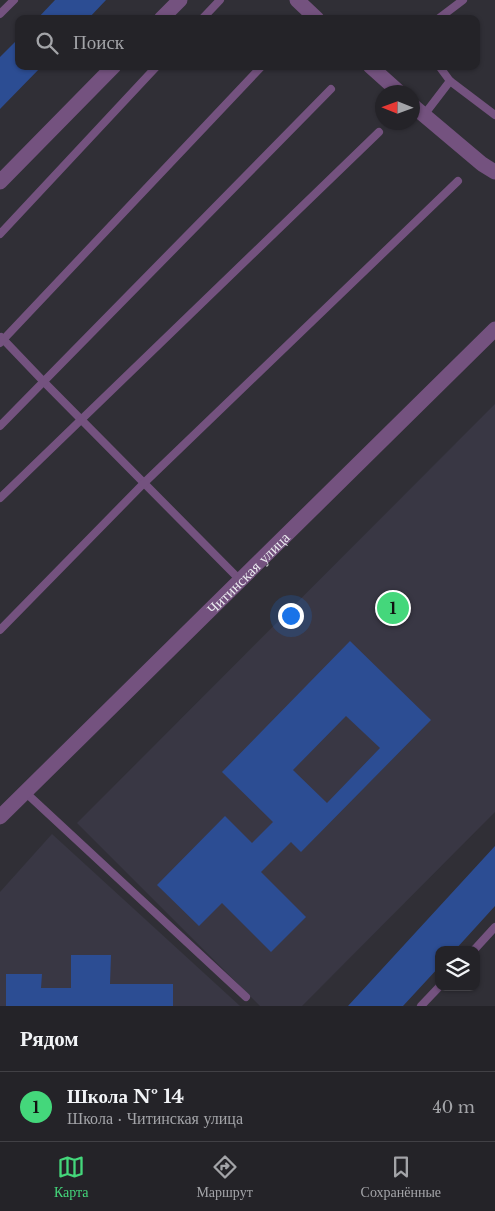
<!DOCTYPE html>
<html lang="ru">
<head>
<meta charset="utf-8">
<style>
  :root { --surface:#242328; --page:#2c2b30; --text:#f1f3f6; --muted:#a3a4a8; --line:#414045; --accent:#44d77b }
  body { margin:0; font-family:"Libre Baskerville",serif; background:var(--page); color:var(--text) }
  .controls { position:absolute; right:15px; bottom:15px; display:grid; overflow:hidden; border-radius:10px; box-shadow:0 1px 4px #0004 }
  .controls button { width:45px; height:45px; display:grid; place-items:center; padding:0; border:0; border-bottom:1px solid var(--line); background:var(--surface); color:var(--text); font:25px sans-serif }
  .compass { position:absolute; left:375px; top:85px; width:45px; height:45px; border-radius:50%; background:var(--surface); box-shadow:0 1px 4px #0004; rotate:271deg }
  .you { position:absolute; left:290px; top:615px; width:18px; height:18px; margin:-12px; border:4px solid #fff; border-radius:50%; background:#1a73e8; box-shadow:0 0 0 8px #1a73e833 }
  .badge { display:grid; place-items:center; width:32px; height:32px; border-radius:50%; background:var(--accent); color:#111; font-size:16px; font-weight:700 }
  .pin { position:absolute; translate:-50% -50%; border:2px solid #fff; box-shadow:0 1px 5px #0006 }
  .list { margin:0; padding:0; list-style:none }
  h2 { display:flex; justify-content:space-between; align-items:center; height:65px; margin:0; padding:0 20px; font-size:21px }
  h2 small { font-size:16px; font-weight:400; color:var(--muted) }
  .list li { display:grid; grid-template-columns:32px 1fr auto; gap:15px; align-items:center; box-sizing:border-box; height:70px; padding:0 20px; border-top:1px solid var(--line) }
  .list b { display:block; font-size:19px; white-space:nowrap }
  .list p { margin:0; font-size:16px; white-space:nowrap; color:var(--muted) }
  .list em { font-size:16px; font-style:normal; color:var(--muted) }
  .icon { flex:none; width:28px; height:28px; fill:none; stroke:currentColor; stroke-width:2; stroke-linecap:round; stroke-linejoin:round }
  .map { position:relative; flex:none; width:495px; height:1006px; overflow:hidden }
  .search { position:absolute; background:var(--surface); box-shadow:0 1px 4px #0004; left:15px; right:15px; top:15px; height:55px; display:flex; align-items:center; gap:12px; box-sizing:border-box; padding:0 18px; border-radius:10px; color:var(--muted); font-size:19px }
  .sheet { height:135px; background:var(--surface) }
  nav { display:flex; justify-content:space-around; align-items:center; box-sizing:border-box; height:70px; border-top:1px solid var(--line); background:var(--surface); font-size:14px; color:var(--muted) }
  nav a { display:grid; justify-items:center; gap:2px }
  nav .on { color:var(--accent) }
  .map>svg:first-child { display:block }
</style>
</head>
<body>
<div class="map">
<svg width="495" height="1006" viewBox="0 0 495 1006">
  <rect width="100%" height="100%" fill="#302f36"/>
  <g fill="#393744">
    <path d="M495,404V812L302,1006H260L77,823Z"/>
    <path d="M52,834L240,1006H0V892Z"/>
  </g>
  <g fill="#2c4d93" fill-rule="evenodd">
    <path d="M55,0H106L88,19H37Z"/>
    <path d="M19,38V66H42L0,109V57Z"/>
    <path d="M350,641L431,720L301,852L291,842L261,872L306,917L271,952L222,903L199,926L157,885L225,816L252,843L273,822L222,772ZM346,716L380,748L327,803L293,770Z"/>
    <path d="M495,846V906L455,950H439V967L403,1006H348Z"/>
    <path d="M71,955H111L110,984H173V1006H6V974H42L41,988H71Z"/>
  </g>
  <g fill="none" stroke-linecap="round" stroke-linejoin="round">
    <g stroke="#74527f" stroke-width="8">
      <path d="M0,14L14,0"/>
      <path d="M202,19L220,0"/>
      <path d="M438,19L463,0"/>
      <path d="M439,66L450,81L495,115"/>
      <path d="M424,115L450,81"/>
      <path d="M0,234L157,66"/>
      <path d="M1,337L44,382L240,580"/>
      <path d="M0,343L262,66"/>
      <path d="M0,426L331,89"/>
      <path d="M0,498L379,132"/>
      <path d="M0,630L144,483L458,181"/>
      <path d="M25,792L246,997"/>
      <path d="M474,950L495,927"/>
      <path d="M421,1006L439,987"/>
    </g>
    <g stroke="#74527f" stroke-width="15">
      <path d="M297,0L317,19"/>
      <path d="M161,19L180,0"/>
      <path d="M370,66L399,92"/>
      <path d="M412,105L482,164L495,172"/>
      <path d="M0,182L114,66"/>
      <path id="s1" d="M0,817L495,329"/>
    </g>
  </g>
  <g text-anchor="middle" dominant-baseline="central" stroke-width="4" stroke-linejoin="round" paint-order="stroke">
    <g font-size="15" fill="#eaeaef" stroke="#26252c">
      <text stroke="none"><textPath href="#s1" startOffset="348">Читинская улица</textPath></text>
    </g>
  </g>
</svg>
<div class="controls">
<button><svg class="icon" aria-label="layers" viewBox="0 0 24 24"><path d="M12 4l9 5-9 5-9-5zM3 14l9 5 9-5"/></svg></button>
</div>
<svg class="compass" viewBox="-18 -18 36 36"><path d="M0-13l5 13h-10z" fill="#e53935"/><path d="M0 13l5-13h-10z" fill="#a3a4a8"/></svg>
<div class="you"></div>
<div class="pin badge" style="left:393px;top:608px">1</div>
<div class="search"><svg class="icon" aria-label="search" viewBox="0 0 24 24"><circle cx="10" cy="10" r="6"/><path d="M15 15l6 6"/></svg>Поиск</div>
</div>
<section class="sheet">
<h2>Рядом<small></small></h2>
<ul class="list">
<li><span class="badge">1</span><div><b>Школа № 14</b><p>Школа · Читинская улица</p></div><em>40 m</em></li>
</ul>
</section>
<nav>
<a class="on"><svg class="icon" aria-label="map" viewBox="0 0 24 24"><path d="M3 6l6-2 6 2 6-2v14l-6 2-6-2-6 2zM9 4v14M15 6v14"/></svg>Карта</a>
<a><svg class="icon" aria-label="directions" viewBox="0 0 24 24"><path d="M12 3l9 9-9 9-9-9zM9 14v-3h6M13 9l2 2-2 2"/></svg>Маршрут</a>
<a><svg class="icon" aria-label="saved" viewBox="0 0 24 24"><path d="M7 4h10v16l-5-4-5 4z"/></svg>Сохранённые</a>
</nav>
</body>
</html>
